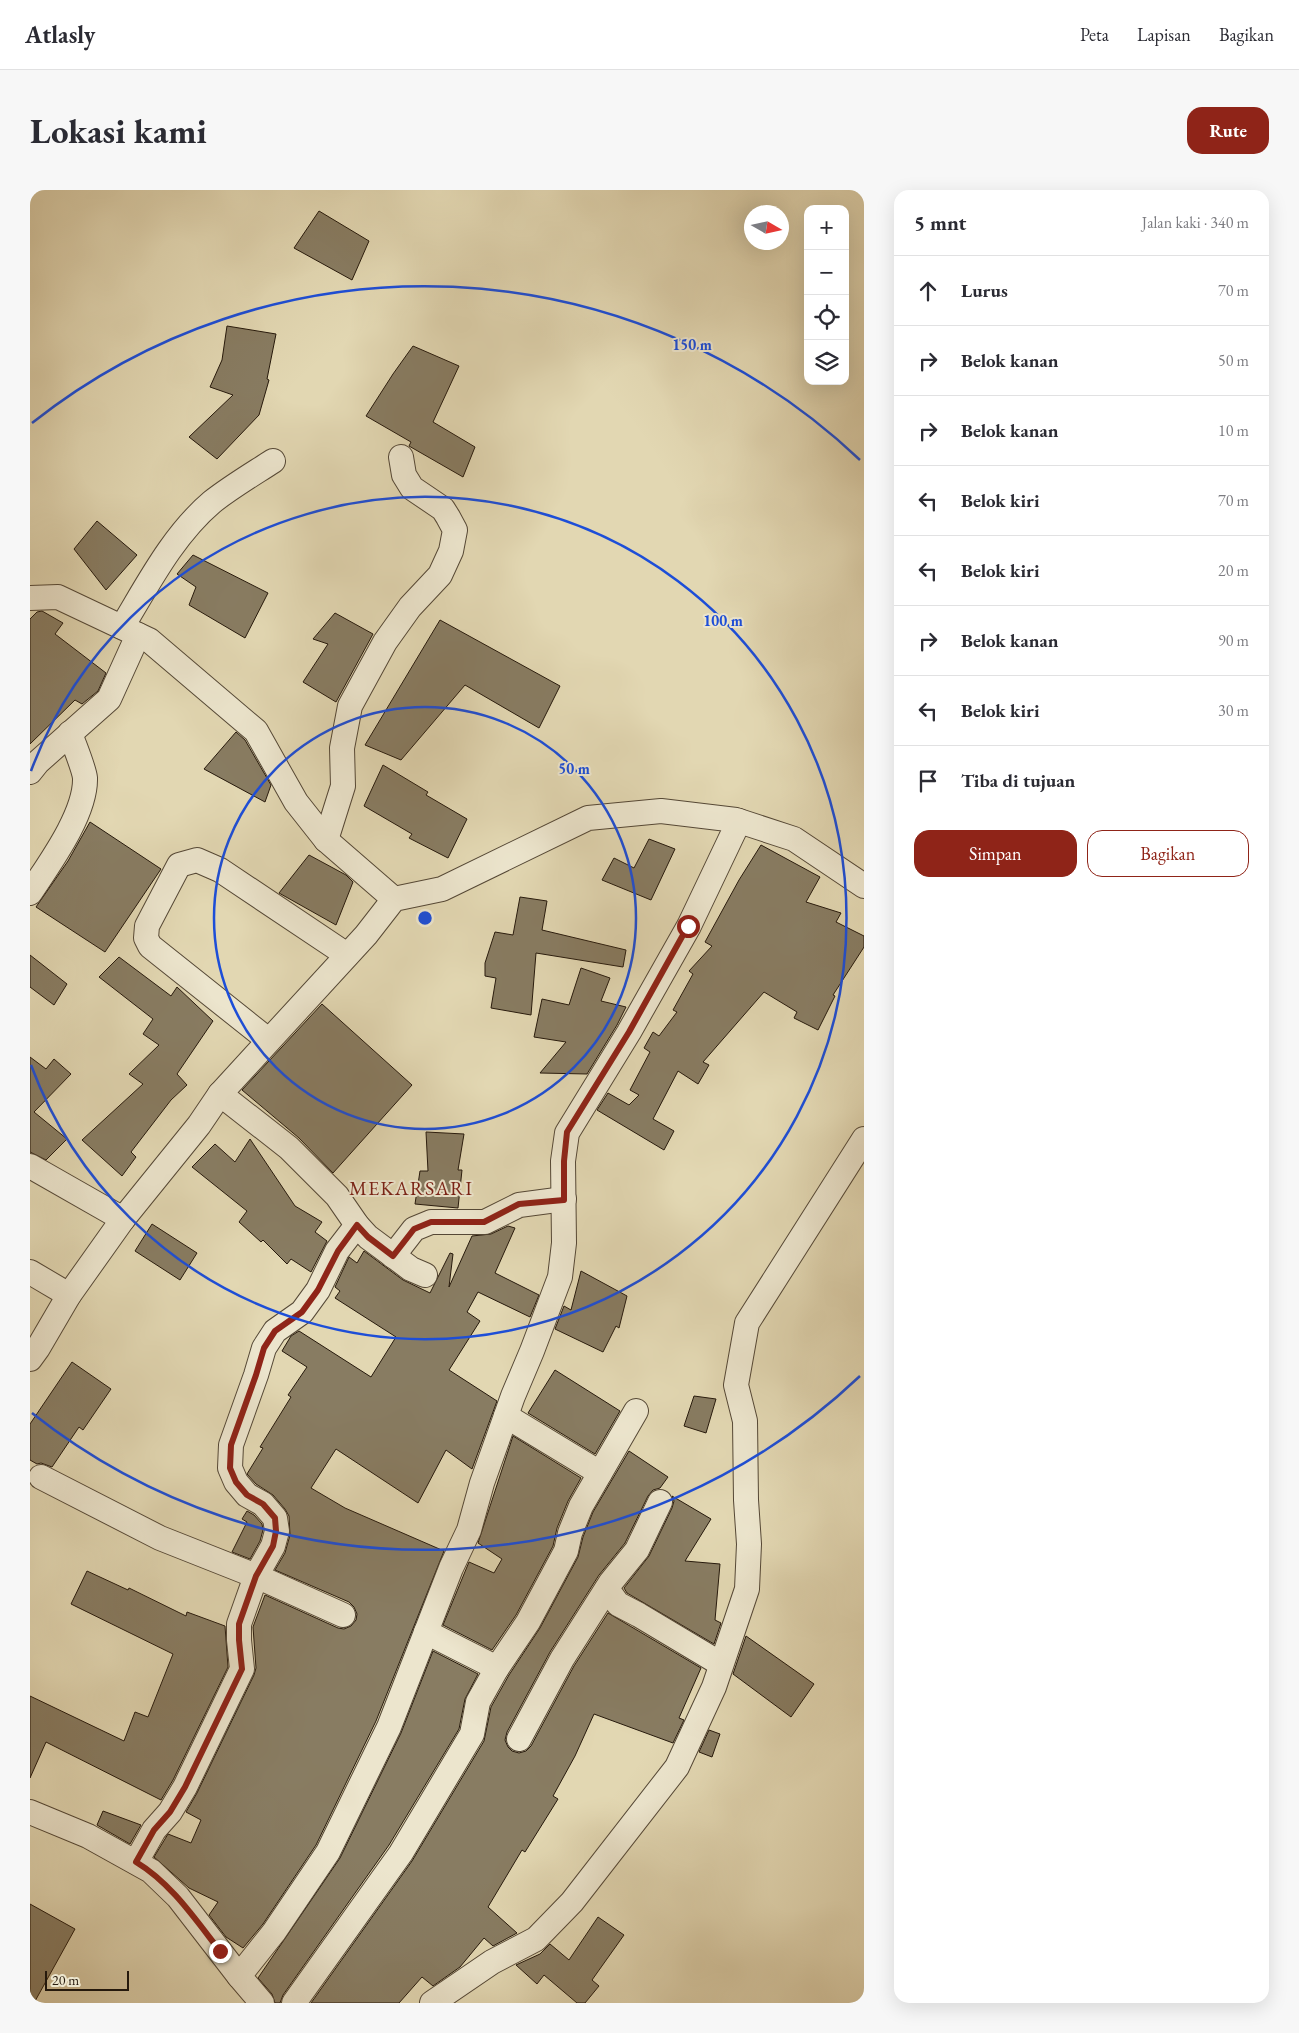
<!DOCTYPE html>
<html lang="id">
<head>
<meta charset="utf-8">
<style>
  :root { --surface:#fff; --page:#f7f7f7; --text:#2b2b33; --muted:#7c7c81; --line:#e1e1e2; --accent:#8f2418 }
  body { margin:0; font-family:"EB Garamond",serif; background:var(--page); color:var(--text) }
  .controls { position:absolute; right:15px; top:15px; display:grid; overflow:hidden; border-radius:10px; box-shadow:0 5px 20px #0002 }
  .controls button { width:45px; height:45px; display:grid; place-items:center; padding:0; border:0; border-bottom:1px solid var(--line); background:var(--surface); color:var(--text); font:25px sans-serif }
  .compass { position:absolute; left:714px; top:15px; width:45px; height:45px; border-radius:50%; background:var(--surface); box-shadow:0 5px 20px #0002; rotate:99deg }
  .scale { position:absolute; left:15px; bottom:12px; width:84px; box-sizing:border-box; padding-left:5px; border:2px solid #26190c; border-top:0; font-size:14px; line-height:18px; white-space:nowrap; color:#26190c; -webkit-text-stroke:4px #ece5cd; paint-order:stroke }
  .stop { position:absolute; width:15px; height:15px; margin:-11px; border:4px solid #8f2418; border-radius:50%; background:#fff }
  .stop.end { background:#8f2418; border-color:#fff; box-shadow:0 1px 5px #0008 }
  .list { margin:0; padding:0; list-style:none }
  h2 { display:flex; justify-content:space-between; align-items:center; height:65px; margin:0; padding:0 20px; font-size:21px }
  h2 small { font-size:16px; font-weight:400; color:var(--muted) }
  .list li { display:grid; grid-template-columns:32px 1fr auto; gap:15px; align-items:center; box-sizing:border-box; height:70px; padding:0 20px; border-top:1px solid var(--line) }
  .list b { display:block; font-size:19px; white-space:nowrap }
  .list em { font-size:16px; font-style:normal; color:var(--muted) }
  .actions { display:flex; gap:10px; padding:15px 20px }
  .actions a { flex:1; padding:11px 0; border:1px solid var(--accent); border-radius:15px; text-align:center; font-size:18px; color:var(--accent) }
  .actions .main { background:var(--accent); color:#fff }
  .icon { flex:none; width:28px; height:28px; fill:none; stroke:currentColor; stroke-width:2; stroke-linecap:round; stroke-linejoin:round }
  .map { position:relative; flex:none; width:834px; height:1813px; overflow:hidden; border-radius:15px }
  header { display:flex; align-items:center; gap:30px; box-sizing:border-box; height:70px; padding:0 25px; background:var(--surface); border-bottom:1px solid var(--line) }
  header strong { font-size:24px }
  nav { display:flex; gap:28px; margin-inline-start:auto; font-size:18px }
  .intro { display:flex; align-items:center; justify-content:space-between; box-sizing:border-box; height:120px; padding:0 30px }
  h1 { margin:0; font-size:35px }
  .button { padding:12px 22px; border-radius:15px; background:var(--accent); color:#fff; font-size:18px; font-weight:700 }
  main { display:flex; gap:30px; padding:0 30px }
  aside { flex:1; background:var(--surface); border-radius:15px; box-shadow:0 5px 20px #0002 }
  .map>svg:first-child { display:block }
</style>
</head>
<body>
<header>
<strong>Atlasly</strong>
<nav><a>Peta</a><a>Lapisan</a><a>Bagikan</a></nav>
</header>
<div class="intro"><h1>Lokasi kami</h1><a class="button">Rute</a></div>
<main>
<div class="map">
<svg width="834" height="1813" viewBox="0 0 834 1813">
  <rect width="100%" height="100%" fill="#e2d7b2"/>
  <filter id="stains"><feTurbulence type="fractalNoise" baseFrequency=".004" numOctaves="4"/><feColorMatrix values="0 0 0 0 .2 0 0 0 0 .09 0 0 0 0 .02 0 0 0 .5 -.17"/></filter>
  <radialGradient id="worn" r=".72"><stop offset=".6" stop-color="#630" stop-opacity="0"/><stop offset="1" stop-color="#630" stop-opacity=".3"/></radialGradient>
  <g fill="#887c62" stroke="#26190c">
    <path d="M289,21L339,51L322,90L264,58Z"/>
    <path d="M197,136L246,144L237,189L239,190L229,225L187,269L159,247L203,205L180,197L192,170Z"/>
    <path d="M383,156L429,176L403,232L445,257L433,287L379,256L381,252L336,226L363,184Z"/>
    <path d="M67,331L107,365L76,400L44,359Z"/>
    <path d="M163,365L238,403L215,448L159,415L166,397L147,384Z"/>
    <path d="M12,421L33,433L25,444L76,483L68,501L52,514L45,510L0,554V429L7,422Z"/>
    <path d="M305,423L343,444L306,512L273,492L298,454L283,449Z"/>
    <path d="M410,430L530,496L509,538L435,495L371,570L335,555Z"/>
    <path d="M206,542L215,550L241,595L235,612L174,579Z"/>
    <path d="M353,575L398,602L396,605L437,629L418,668L379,648L382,644L334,616Z"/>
    <path d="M60,632L131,679L75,762L6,717L38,671Z"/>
    <path d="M619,649L645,659L621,710L572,690L584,668L604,678Z"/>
    <path d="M731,655L790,687L776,712L811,723L806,732L834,746V757L803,805L805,806L788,840L764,828L767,822L734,802L673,872L679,875L668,894L648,881L623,929L644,941L634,960L567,920L578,903L599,915L609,905L600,900L620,862L614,858L623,842L629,846L647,822L643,820L663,784L659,781L682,756L675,752L709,690Z"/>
    <path d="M279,665L316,685L323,692L306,735L249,703Z"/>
    <path d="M490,707L517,711L512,740L596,760L593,777L506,763L501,825L461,818L466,788L455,786V773L465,742L483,745Z"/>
    <path d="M0,765L37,794L24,815L0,797Z"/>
    <path d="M89,767L141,806L147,797L183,831L147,884L157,895L141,910L101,962L106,967L92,986L52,950L113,894L99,884L129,855L113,844L123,829L69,787Z"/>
    <path d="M551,778L580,788L571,811L596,817L587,835L557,884L510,883L536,852L504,847L512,809L539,815Z"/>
    <path d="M292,814L382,895L303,983L269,948L212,900Z"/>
    <path d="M0,867L16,879L24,869L41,884L4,922L37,949L16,970L0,962Z"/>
    <path d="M396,942L434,944L428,980H432L428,1018L385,1014L390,981H398Z"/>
    <path d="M220,949L265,1016L292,1032L285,1042L297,1051L281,1082L261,1069L257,1074L233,1050L231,1052L209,1032L217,1021L162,977L185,954L205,972Z"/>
    <path d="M122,1034L167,1063L150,1090L105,1061Z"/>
    <path d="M478,1036L485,1038L465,1083L509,1105L500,1127L448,1102L437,1122L450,1131L419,1180L467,1211L442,1279L416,1260L388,1313L306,1259L281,1298L315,1318L414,1361L346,1531L286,1655L233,1734L213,1758L196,1747L179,1725L188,1712L159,1698L124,1667L138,1644L161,1653L171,1630L156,1622L167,1603L224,1485L226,1478L223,1437L235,1405L308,1438L314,1439L321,1436L326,1430L327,1424L324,1417L319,1412L245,1380L255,1363L260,1345L259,1326L255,1319L243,1305L226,1294L217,1284L233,1258L230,1257L261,1207L258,1205L277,1177L252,1161L261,1146L269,1141L341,1187L366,1147L305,1108L310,1101L305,1097L319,1067L327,1073L334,1061L373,1090L400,1103L420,1063L423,1064L419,1097L442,1046L461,1044Z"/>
    <path d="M551,1081L597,1106L589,1138L586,1136L573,1162L525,1139L534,1116L541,1120Z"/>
    <path d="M42,1172L81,1199L53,1240L49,1237L22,1277L11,1273L7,1274L0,1270V1234Z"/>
    <path d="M525,1180L590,1221L565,1264L498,1223Z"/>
    <path d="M664,1206L686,1209L676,1243L654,1236Z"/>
    <path d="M483,1246L551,1288L538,1311L527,1338L523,1356L486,1425L462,1460L413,1435L439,1372L464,1383L472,1369L448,1353Z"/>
    <path d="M599,1261L638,1287L630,1298L623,1300L618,1306L595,1353L569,1385L520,1462L477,1542L475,1550L478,1557L482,1561L489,1563L496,1561L501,1556L544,1476L578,1423L671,1478L649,1528L654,1530L643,1553L564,1524L545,1566L523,1606L528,1609L495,1662L492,1660L458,1717L487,1743L463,1756L454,1748L430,1777L403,1796L392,1787L369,1813H281L382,1671L454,1551L461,1517L479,1485L510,1438L548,1367L553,1347L563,1322Z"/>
    <path d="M642,1306L681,1329L655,1371L690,1374L685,1430L691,1433L684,1454L597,1403L594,1398L619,1366L642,1318L644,1311Z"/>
    <path d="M217,1321L224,1325L232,1334L233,1340L230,1351L220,1369L202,1362L217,1332L212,1329Z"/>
    <path d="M57,1381L98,1400L99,1398L156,1426L157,1422L195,1436L198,1477L143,1590L131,1610L16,1552L0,1588V1506L94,1551L105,1522L118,1527L143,1464L41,1414Z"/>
    <path d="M716,1446L784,1494L761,1527L703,1484Z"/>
    <path d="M403,1461L448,1484L435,1509L429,1539L359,1655L253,1805L250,1813H245L242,1804L228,1788L310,1668L371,1543Z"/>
    <path d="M679,1540L690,1544L682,1567L669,1562Z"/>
    <path d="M73,1621L111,1635L100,1654L67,1635Z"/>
    <path d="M0,1714L45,1739L4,1813H0Z"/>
    <path d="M568,1727L594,1745L562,1790L569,1796L555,1813H547L514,1785L507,1794L486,1775L510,1764L520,1754L539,1770Z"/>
  </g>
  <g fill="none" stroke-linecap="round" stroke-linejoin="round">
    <g stroke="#554836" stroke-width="26">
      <g id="minor">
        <path d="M0,408L28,407L119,450L226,541L266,612L296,650L364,709"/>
        <path d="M92,437C118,394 143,345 182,312C201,297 223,284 243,271"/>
        <path d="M0,582L8,572L79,509L108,445"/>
        <path d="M296,650L313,596L312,558L320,516L355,452L380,417L410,385L421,361L425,340L418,327L413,319L382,298L374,285L371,267"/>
        <path d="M0,703C19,674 56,624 55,588C54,578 44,555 40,543"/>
        <path d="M238,850L120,756L116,748L117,736L149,675L167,670L190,680L317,765"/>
        <path d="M190,904L259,958L307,1006L327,1035L338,1047L381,1079L395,1085"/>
        <path d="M0,976L93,1029"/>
        <path d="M363,1066L384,1039L401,1032H455L489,1015L534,1009"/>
        <path d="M0,1082L39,1105"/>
        <path d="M0,1169L8,1158L39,1105L93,1029L169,935L190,904L336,745L364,709L412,699L558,628L631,621L706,630L764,649L834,696"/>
        <path d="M476,1226L570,1283"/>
        <path d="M11,1287L130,1348L226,1386L313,1425"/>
        <path d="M577,1399L588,1414L609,1425L691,1474"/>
        <path d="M396,1442L467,1478"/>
        <path d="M489,1549L532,1469L581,1392L607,1360L630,1312"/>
        <path d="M0,1622L58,1646L121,1681L148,1707L209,1786L232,1813"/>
        <path d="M106,1672L124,1640L140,1622L155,1597L212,1479L209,1450V1434L226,1386L243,1356L247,1341L245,1328L233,1314L217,1305L206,1292L200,1278L201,1255L226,1185L234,1158L245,1141L272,1122L288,1100L307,1061L327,1035"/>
        <path d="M209,1786L244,1742L298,1662L359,1537L421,1378L439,1340L452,1293L483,1206L502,1161L530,1087L534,1053L533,971L537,943L599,842L659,736L709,631"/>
        <path d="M264,1813L371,1663L442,1544L448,1512L467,1478L498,1432L536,1361L540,1343L551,1316L606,1221"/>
        <path d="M402,1813L462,1772L506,1749L542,1712L647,1577L684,1497L717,1399L719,1354L716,1310L715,1231L706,1195L717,1133L834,949"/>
      </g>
    </g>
    <use href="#minor" stroke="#ece5cd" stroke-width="24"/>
  </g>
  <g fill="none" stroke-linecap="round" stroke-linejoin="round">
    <path stroke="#8f2418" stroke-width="6" d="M190,1761C165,1729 141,1693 106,1672L124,1640L140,1622L155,1597L212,1479L209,1450V1434L226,1386L243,1356L246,1341L245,1328L233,1314L217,1305L206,1292L200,1278L201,1255L226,1185L234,1158L245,1141L272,1122L288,1100L308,1061L327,1035L338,1047L363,1066L384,1039L401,1032H454L489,1014L534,1010V971L537,942L599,842L658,736"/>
  </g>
  <g fill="none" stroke="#1d4ed8" stroke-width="2.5">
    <circle cx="395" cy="728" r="211"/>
    <path d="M1 581A421 421 0 1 1 1 875"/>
    <path d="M830 1186A632 632 0 0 1 2 1223M2 233A632 632 0 0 1 830 270"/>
  </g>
  <g text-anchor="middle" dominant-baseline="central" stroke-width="4" stroke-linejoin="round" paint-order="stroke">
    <g font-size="20" letter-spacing="1" fill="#7a1f14" stroke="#ece5cd">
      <text x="381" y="998">MEKARSARI</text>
    </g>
  </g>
  <circle cx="395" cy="728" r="8" fill="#1d4ed8" stroke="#ece5cd" stroke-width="2.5"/>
  <g font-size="15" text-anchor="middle" font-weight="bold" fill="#1d4ed8" stroke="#ece5cd" stroke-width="4" stroke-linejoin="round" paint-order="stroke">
    <text x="662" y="160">150 m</text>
    <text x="693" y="436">100 m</text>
    <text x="544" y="584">50 m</text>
  </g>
  <rect width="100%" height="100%" filter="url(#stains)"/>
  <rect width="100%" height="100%" fill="url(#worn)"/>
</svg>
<div class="controls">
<button>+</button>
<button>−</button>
<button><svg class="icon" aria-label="locate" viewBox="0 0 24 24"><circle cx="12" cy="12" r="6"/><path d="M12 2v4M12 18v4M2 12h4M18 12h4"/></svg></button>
<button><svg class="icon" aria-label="layers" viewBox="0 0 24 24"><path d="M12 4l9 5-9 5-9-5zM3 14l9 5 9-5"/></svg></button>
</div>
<svg class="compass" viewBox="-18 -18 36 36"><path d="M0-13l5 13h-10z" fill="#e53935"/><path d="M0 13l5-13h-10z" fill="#7c7c81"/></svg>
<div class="scale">20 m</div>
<div class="stop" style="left:658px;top:736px"></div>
<div class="stop end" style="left:190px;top:1761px"></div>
</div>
<aside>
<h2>5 mnt<small>Jalan kaki · 340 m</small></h2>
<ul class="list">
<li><svg class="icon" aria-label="ahead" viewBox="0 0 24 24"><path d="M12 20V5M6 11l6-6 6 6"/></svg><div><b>Lurus</b></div><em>70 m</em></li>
<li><svg class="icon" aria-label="right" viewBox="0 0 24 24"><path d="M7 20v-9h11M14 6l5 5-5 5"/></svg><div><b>Belok kanan</b></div><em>50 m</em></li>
<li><svg class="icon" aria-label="right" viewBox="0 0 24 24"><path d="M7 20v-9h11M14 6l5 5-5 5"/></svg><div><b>Belok kanan</b></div><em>10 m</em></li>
<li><svg class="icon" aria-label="left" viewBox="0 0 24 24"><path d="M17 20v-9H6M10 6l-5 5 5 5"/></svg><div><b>Belok kiri</b></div><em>70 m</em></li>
<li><svg class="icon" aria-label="left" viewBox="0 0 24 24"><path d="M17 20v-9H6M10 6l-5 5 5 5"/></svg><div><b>Belok kiri</b></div><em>20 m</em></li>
<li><svg class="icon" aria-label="right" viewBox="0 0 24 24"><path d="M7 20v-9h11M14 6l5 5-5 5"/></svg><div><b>Belok kanan</b></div><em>90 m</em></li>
<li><svg class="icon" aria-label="left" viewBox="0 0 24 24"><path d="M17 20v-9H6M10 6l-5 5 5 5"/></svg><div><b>Belok kiri</b></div><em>30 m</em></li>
<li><svg class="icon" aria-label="arrive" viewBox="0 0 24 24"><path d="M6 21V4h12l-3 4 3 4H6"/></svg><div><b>Tiba di tujuan</b></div></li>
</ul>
<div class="actions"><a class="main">Simpan</a><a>Bagikan</a></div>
</aside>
</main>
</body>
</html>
